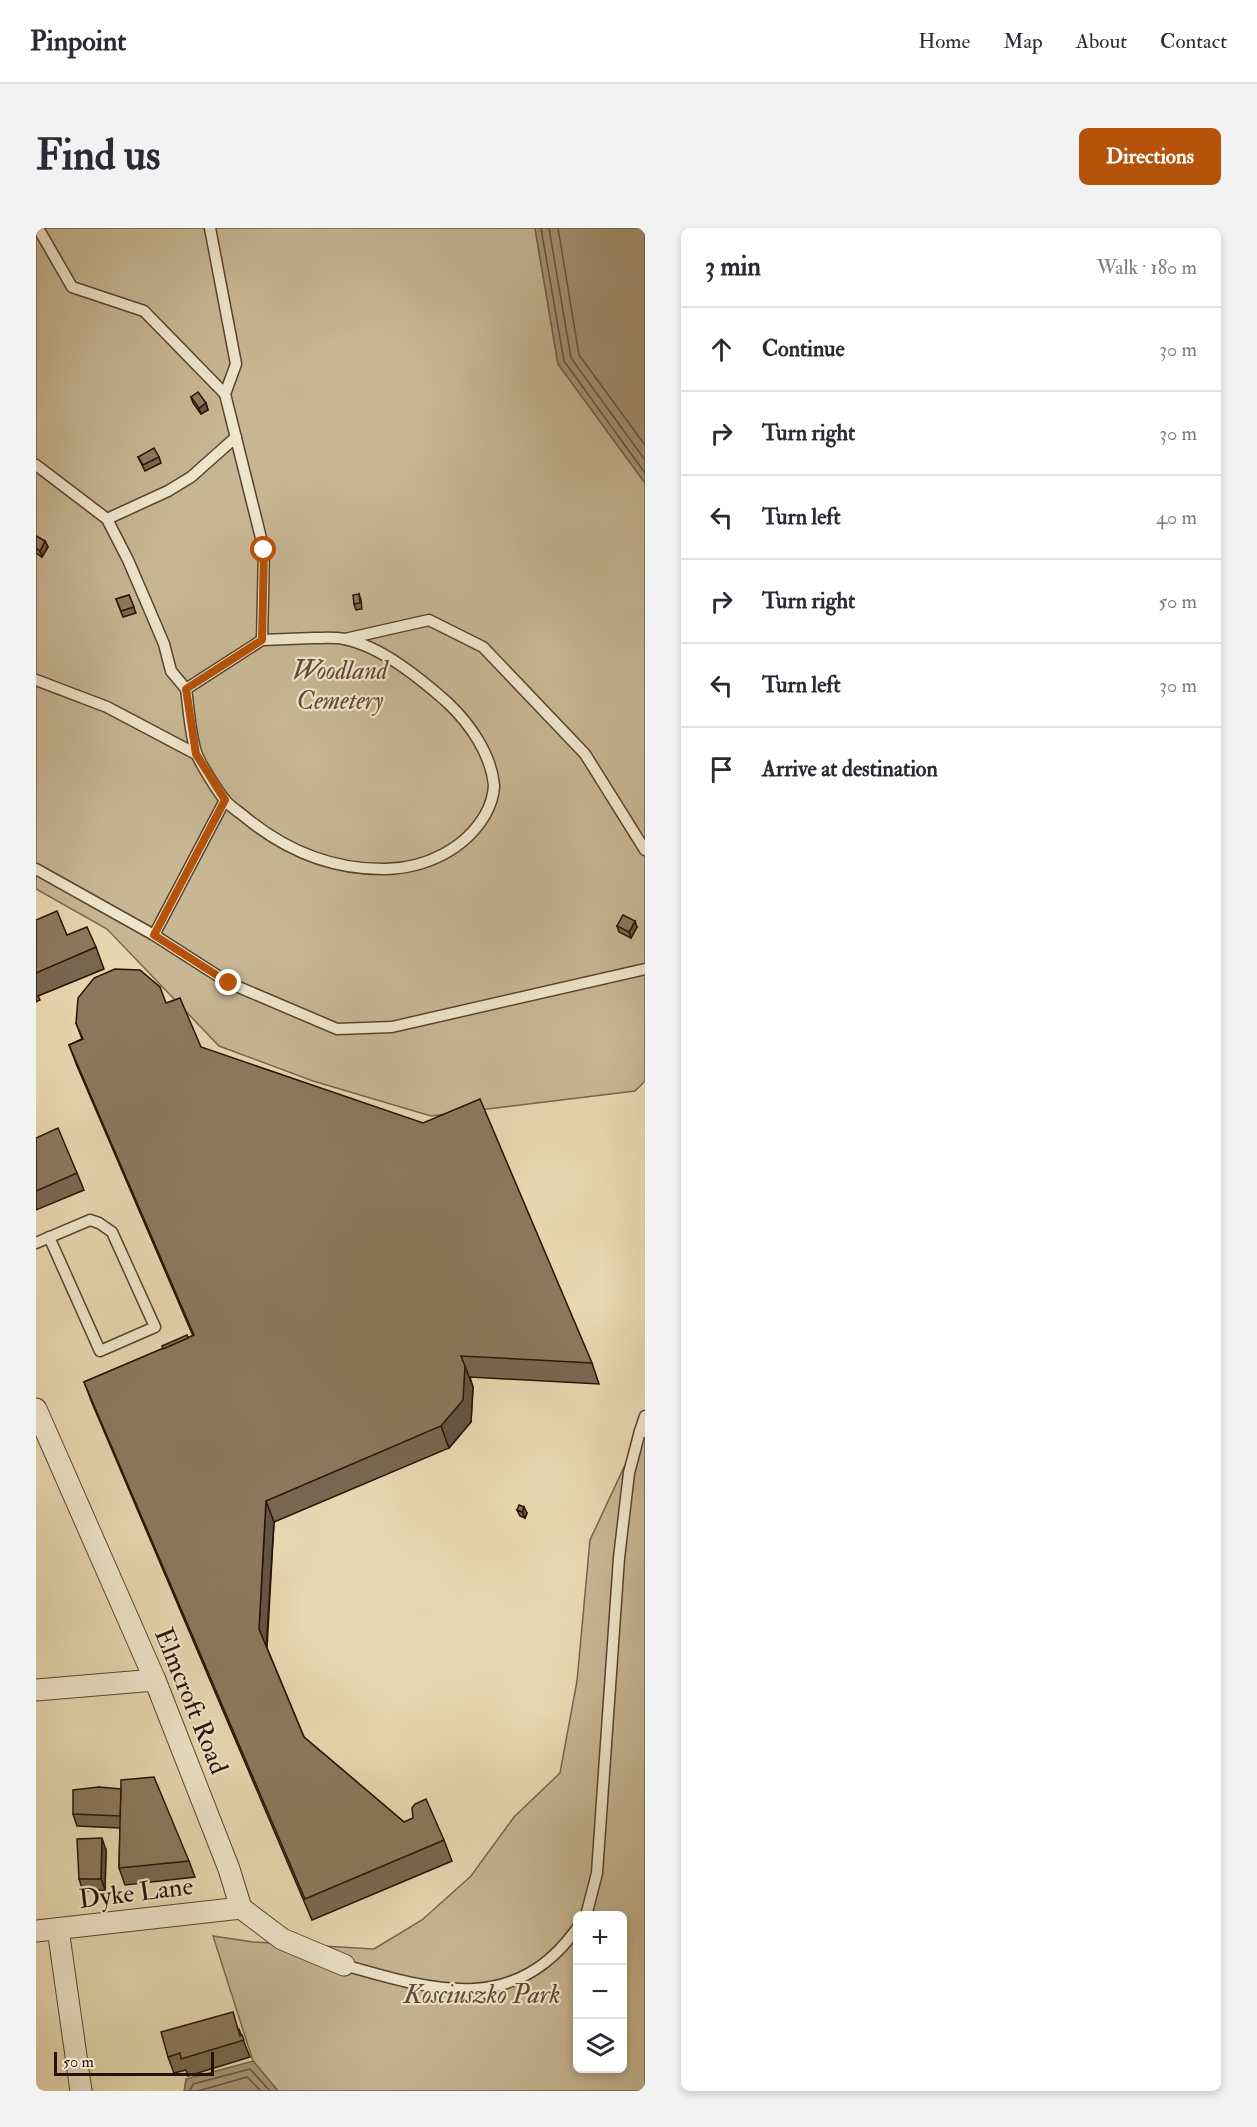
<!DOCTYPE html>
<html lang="en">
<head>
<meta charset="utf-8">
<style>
  :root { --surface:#fff; --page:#f2f2f3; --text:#2b2b33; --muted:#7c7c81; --line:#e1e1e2; --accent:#b45309 }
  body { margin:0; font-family:"IM FELL Double Pica",serif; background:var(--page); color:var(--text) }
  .controls { position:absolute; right:18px; bottom:18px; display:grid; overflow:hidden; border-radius:9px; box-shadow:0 3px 9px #0003 }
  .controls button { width:54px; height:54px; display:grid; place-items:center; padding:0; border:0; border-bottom:2px solid var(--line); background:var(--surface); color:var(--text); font:30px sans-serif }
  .scale { position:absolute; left:18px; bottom:15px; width:160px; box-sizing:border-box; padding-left:6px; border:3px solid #2a1105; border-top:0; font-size:16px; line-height:21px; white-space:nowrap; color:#2a1105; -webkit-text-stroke:4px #efe6cc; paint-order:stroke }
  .stop { position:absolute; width:18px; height:18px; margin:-14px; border:4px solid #b45309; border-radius:50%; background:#fff }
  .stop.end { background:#b45309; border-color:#fff; box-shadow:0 2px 6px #0008 }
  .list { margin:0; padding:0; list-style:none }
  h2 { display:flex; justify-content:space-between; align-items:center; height:78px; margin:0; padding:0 24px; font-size:26px }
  h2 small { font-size:20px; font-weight:400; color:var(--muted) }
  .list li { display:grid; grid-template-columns:39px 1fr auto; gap:18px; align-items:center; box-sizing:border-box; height:84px; padding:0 24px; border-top:2px solid var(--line) }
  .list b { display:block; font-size:22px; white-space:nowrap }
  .list em { font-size:20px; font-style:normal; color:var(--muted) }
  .icon { flex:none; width:33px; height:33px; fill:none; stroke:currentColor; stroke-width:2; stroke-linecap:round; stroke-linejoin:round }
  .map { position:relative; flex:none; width:609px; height:1863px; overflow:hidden; border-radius:9px }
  header { display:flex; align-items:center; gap:36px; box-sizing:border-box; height:84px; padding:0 30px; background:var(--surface); border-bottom:2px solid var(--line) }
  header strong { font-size:28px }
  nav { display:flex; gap:33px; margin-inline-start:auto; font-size:21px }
  .intro { display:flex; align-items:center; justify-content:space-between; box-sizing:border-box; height:144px; padding:0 36px }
  h1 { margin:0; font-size:42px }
  .button { padding:15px 27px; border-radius:9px; background:var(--accent); color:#fff; font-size:21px; font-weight:700 }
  main { display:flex; gap:36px; padding:0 36px }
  aside { flex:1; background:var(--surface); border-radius:9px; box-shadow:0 3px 9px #0003 }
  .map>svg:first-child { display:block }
</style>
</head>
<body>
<header>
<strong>Pinpoint</strong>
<nav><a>Home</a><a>Map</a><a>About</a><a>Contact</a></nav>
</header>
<div class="intro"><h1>Find us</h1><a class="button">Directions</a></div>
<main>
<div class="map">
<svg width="609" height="1863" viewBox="0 0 609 1863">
  <rect width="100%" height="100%" fill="#e7d9b1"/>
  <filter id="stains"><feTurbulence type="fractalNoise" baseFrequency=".00333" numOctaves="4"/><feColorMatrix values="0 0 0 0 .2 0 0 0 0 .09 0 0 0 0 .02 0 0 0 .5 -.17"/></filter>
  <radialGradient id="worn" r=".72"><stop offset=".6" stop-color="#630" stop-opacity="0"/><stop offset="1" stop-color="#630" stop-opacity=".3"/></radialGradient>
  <g fill="#c7b794" stroke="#78644c" stroke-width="1.5" fill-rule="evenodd">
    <path d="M0,0H499L522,136L609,255V853L599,863L395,888L277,853L183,818L71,701L0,661Z"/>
    <path d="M609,1194V1863H242L217,1833L177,1708L217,1714L338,1721L386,1692L435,1648L478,1589L524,1545L541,1453L554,1312ZM542,1688H586V1840H542Z"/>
  </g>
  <g fill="#a79577" stroke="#756049" stroke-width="1.5">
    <path d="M499,0H609V255L522,136Z"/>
    <path d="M217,1833L242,1863H148L150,1851Z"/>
  </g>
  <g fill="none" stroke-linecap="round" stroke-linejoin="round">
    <g stroke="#68533e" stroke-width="1.5">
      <path d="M505,0L528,133L609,245"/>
      <path d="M513,0L535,130L609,232"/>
      <path d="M522,0L543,127L609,217"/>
      <path d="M154,1863L157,1856L214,1841L234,1863"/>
      <path d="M162,1863L211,1849L225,1863"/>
    </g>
    <g stroke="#594330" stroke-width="13">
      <g id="service">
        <path d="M2,0L36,59L108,83L189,166"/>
        <path d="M174,0L200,136L189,166L228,322L226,412"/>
        <path d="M0,237L71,291L92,332L114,383L128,416L135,443L150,461"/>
        <path d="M71,291L132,263L155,249L200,209"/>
        <path d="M277,410C287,410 299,409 308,411C345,418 385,451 412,475C434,496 455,526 458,557C458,566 454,579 449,587C429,621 390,640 350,641C297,642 249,622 209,589C202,583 193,578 188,571C181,562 163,534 160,524C154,505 153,482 150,461L226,412Z"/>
        <path d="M309,411L393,392L447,419L549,526L609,622"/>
        <path d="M0,452L71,479L160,526"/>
        <path d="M0,641L118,707L193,755L301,801L356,799L609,741"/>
        <path d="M118,707L189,572"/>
        <path d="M0,1015L54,992L63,995L76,1004L119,1099L64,1123L13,1009"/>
        <path d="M604,1203L609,1188"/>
        <path d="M550,1688L561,1645L583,1330L593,1245L604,1203L609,1204"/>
        <path d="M308,1737C396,1762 479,1789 542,1699"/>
      </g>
    </g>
    <g stroke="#594330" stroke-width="23">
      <g id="minor">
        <path d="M0,1181L119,1452L193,1641L205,1680L246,1711L308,1737"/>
        <path d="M0,1462L119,1452"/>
        <path d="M22,1701L45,1863"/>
        <path d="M0,1703L205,1680"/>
      </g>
    </g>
    <use href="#service" stroke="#efe6cc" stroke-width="10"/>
    <use href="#minor" stroke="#efe6cc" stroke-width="21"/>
  </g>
  <g fill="#786851" stroke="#2a1105" stroke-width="1.5">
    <path d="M155,169L170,175L172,182L165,186L157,175Z"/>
    <path d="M102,229H123L125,235L109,243Z"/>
    <path d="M0,308L9,313L12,319L6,329L0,325Z"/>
    <path d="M323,366L325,372L326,381L320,382L318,376Z"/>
    <path d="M93,367L100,385L87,389L80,371Z"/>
    <path d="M0,692L31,707L60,719L68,741L2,768L4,772L0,774Z"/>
    <path d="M581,698L601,699L595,710L583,704Z"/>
    <path d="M130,775L165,819L556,1135L563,1156L434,1149L437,1159L435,1194L413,1220L238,1294L231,1420L268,1509L368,1594L408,1612L416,1633L276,1692L56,1175L48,1154L157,1108L41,838L33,817L46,811L40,795Z"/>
    <path d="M0,910L41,945L48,962L0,982Z"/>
    <path d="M481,1282L491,1285L489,1290L484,1288Z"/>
    <path d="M63,1559L153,1633L159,1649L89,1657L83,1640L84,1600L41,1598L37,1586Z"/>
    <path d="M70,1622L69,1662L47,1663L43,1651Z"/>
    <path d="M203,1801L214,1829L152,1848L150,1842L138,1845L132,1829Z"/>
  </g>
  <g fill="#625542" stroke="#2a1105" stroke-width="1.5">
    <path d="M170,175L172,182L165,186L163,180Z"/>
    <path d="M9,313L12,319L6,329L4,323Z"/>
    <path d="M599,693L601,699L595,710L593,704Z"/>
    <path d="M429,1138L437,1159L435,1194L413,1220L405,1198Z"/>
    <path d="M230,1273L238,1294L230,1422L223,1401Z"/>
    <path d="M488,1279L491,1285L489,1290L486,1284Z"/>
    <path d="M66,1610L70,1622L69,1662L65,1651Z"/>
  </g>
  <g fill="#8c795e" stroke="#2a1105" stroke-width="1.5">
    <path d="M162,164L170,175L163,180L155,169Z"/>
    <path d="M118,220L123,229L107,237L102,229Z"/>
    <path d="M0,308L9,313L4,323L0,320Z"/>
    <path d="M323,366L324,375L318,376L317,367Z"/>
    <path d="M93,367L98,379L85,383L80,371Z"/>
    <path d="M21,683L31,707L51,699L60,719L0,745V692Z"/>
    <path d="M587,687L599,693L593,704L581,698Z"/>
    <path d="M79,741L104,742L124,759L130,775L144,770L165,819L387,895L444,871L556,1135L425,1128L429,1138L427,1172L405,1198L230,1273L223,1401L268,1509L368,1594L377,1590L376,1580L379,1576L390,1571L408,1612L269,1671L48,1154L158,1107L33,817L47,811L40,795L42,770L58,750Z"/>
    <path d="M22,900L41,945L0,963V910Z"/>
    <path d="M151,1107L152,1110L127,1121L126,1118Z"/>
    <path d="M483,1277L488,1279L486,1284L481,1282Z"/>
    <path d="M118,1549L153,1633L83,1640L85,1552Z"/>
    <path d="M63,1559L85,1561L84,1588L37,1586V1562Z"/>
    <path d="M66,1610L65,1651H43L41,1611Z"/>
    <path d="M197,1784L204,1808L206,1807L208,1812L145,1831L144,1825L132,1829L125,1804Z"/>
  </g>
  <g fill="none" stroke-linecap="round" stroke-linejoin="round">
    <path stroke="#b45309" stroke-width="8" d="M193,755L118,707L189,572L160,526L150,461L226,412L228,322"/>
  </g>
  <g text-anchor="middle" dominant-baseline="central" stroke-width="4.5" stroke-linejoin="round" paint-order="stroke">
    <g font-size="26" font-style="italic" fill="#614b37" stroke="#efe6cc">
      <text x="304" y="443">Woodland<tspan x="304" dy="30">Cemetery</tspan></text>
      <text x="446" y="1767">Kosciuszko Park</text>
    </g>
    <g font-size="26" fill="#2a1105" stroke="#efe6cc">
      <text transform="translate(155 1473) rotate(68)">Elmcroft Road</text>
      <text transform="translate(100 1665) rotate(-7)">Dyke Lane</text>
    </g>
  </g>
  <rect width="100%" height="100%" filter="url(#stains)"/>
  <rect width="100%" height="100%" fill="url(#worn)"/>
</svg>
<div class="controls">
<button>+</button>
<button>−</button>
<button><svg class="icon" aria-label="layers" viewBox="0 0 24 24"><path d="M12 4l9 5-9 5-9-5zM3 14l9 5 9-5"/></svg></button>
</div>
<div class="scale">50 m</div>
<div class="stop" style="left:228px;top:322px"></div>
<div class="stop end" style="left:193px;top:755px"></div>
</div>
<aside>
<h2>3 min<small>Walk · 180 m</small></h2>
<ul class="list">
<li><svg class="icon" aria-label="ahead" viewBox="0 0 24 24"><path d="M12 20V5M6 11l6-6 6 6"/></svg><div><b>Continue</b></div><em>30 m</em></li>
<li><svg class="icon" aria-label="right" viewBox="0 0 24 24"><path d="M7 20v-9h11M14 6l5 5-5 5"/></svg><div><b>Turn right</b></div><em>30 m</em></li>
<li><svg class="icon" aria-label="left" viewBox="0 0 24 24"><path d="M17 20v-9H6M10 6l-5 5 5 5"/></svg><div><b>Turn left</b></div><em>40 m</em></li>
<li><svg class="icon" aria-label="right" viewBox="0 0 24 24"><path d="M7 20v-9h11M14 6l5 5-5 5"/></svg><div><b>Turn right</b></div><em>50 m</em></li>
<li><svg class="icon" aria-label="left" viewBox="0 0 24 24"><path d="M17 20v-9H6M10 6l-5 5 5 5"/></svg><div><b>Turn left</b></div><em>30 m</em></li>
<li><svg class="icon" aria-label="arrive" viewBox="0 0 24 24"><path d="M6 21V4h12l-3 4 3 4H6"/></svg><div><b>Arrive at destination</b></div></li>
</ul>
</aside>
</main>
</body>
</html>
